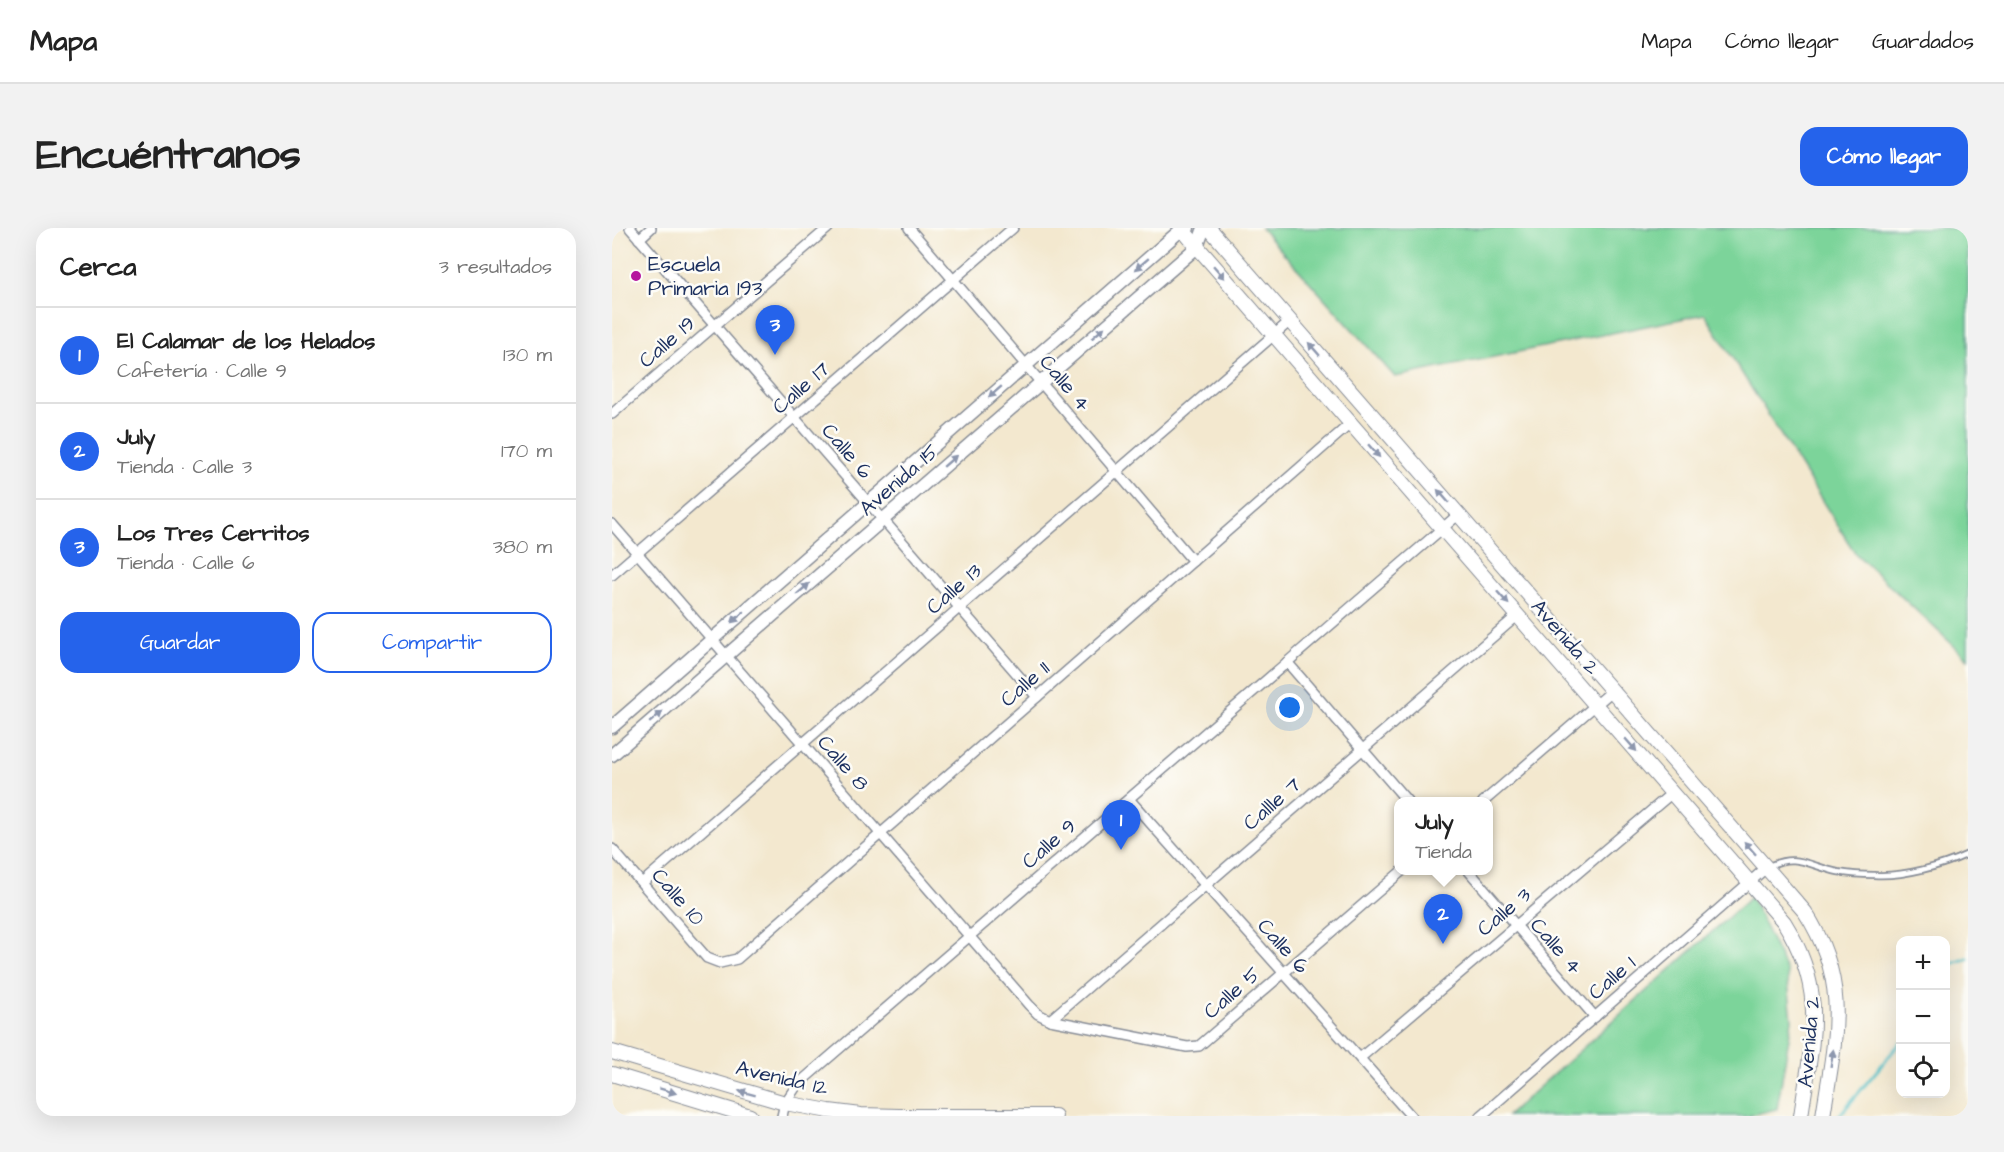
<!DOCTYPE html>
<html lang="es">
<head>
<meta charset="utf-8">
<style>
  :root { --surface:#fff; --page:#f2f2f2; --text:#222; --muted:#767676; --line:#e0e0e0; --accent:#2563eb }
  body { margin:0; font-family:"Architects Daughter",sans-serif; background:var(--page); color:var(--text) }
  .controls { position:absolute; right:18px; bottom:18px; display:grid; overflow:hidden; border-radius:12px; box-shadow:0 6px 24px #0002 }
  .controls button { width:54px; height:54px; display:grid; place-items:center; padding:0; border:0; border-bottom:2px solid var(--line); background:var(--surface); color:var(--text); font:30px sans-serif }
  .you { position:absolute; left:678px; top:480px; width:21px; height:21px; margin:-15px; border:4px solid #fff; border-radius:50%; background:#1a73e8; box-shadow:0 0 0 9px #1a73e833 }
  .badge { display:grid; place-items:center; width:39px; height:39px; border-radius:50%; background:var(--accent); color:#fff; font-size:20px; font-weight:700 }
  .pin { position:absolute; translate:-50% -50px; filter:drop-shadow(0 2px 3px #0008) }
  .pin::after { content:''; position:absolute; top:32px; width:21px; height:18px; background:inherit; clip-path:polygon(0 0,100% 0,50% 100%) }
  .popup { position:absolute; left:782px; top:569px; width:99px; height:78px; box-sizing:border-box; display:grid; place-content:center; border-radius:12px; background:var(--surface); filter:drop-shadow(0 2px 4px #0005); font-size:20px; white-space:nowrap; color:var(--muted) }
  .popup b { font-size:22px; color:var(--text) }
  .popup::after { content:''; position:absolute; left:50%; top:100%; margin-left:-12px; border:12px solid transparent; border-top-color:var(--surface) }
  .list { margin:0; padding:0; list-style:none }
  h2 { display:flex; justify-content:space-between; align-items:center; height:78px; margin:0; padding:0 24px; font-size:26px }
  h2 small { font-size:20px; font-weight:400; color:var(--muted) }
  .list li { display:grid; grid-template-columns:39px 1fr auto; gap:18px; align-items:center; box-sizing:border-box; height:96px; padding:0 24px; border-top:2px solid var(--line) }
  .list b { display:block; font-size:22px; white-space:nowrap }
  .list p { margin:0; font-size:20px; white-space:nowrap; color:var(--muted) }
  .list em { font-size:20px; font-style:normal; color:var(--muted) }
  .actions { display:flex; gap:12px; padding:18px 24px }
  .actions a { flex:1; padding:14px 0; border:2px solid var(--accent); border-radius:18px; text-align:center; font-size:21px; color:var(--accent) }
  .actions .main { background:var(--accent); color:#fff }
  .icon { flex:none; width:33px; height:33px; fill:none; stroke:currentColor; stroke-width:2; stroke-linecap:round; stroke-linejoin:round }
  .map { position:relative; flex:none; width:1356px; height:888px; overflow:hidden; border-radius:18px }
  header { display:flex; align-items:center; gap:36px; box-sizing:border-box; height:84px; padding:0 30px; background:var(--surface); border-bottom:2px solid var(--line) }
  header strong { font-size:28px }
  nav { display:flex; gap:33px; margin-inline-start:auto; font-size:21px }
  .intro { display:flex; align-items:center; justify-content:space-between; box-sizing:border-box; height:144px; padding:0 36px }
  h1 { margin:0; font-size:42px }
  .button { padding:15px 27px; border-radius:18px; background:var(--accent); color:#fff; font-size:21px; font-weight:700 }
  main { display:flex; gap:36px; padding:0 36px }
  aside { flex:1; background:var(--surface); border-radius:18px; box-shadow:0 6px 24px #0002 }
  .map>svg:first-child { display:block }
</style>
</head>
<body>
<header>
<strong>Mapa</strong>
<nav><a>Mapa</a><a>Cómo llegar</a><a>Guardados</a></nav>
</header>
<div class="intro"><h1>Encuéntranos</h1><a class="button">Cómo llegar</a></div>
<main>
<aside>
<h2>Cerca<small>3 resultados</small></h2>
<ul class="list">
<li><span class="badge">1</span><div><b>El Calamar de los Helados</b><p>Cafetería · Calle 9</p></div><em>130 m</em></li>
<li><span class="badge">2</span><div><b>July</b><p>Tienda · Calle 3</p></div><em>170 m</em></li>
<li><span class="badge">3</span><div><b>Los Tres Cerritos</b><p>Tienda · Calle 6</p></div><em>380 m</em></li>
</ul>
<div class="actions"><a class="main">Guardar</a><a>Compartir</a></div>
</aside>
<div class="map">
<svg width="1356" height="888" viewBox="0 0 1356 888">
  <rect width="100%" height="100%" fill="#fdfcf7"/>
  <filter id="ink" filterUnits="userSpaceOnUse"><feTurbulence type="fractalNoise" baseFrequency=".0167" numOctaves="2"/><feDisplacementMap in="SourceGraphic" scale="12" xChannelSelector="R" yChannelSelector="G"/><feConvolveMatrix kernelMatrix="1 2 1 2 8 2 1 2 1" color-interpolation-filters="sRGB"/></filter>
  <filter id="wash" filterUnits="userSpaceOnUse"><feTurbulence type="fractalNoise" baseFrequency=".008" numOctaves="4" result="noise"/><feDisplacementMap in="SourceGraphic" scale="24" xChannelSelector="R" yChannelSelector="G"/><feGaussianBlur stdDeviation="1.35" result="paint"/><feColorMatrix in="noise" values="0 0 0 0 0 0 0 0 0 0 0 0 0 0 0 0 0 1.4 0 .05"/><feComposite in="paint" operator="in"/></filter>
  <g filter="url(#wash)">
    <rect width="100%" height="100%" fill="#f3e8cf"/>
    <g fill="#7bd49a" stroke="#4b827c" stroke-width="1.5">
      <path d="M649,0H1356V431L1243,325L1093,86L783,149Z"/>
      <path d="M1139,669L1175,744L1180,792L1165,881L1135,888H895Z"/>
    </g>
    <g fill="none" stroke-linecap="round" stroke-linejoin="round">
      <g stroke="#52c0c8" stroke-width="3">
        <path d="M1334,743L1337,737L1356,730"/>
        <path d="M1227,888L1288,815"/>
      </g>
    </g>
  </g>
  <g filter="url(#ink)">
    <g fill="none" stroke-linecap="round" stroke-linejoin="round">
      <g stroke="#878c96" stroke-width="8">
        <path id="service" d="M1155,639C1184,624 1197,638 1226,644C1237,646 1250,647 1262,647C1291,649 1330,638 1356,626"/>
      </g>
      <g stroke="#878c96" stroke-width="12">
        <g id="minor">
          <path d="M18,0L425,469"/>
          <path d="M297,0L581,333"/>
          <path d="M27,11L39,0"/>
          <path d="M0,186L216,0"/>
          <path d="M0,296L417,777L426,786L438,792L575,819L587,818L791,642"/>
          <path d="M0,347L401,0"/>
          <path d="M675,434L796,574"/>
          <path d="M517,571L799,888"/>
          <path d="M871,574L1000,463"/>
          <path d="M0,621L95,730L108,735L125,731L738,196"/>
          <path d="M856,642L983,789"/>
          <path d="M30,655L678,93"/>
          <path d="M438,792L906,387"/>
          <path d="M748,830L1060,565"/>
          <path d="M170,888L173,875L185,857L847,286"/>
          <path d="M869,888L1155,639"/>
        </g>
      </g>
      <g stroke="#878c96" stroke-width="15">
        <g id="tertiary">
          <path d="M0,499L570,1L576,0"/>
          <path d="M0,527L585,19L592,0"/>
        </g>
      </g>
      <g stroke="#878c96" stroke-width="16">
        <g id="secondary">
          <path d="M569,0L1172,694C1216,765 1200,811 1189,888"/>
          <path d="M597,0L1193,684C1239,755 1223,810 1211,888"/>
          <path d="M0,824L173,875L217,883L249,887L287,888H443"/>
          <path d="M0,846L138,888"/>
        </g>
      </g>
      <use href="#service" stroke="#fff" stroke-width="4.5"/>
      <use href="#minor" stroke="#fff" stroke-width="9"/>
      <use href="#tertiary" stroke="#fff" stroke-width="12"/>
      <use href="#secondary" stroke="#fff" stroke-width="14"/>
    </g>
    <defs><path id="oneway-solid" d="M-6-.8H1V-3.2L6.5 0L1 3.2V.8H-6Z" transform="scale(1.5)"/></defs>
    <g fill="#8d97ae">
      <use href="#oneway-solid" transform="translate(530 36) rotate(139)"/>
      <use href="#oneway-solid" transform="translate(607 44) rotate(49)"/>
      <use href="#oneway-solid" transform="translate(486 105) rotate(-41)"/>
      <use href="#oneway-solid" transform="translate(702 121) rotate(-131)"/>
      <use href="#oneway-solid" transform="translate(383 164) rotate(139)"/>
      <use href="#oneway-solid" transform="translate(762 223) rotate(49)"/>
      <use href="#oneway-solid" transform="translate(338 233) rotate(-41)"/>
      <use href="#oneway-solid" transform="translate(831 268) rotate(-131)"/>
      <use href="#oneway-solid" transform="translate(191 361) rotate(-41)"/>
      <use href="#oneway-solid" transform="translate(891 370) rotate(48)"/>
      <use href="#oneway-solid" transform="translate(126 389) rotate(139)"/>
      <use href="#oneway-solid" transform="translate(44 489) rotate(-41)"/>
      <use href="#oneway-solid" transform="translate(1019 517) rotate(49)"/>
      <use href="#oneway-solid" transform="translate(1138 620) rotate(-132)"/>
      <use href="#oneway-solid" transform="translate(1220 830) rotate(-81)"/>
      <use href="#oneway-solid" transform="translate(56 863) rotate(17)"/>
      <use href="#oneway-solid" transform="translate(135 865) rotate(-165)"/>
    </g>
  </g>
  <circle fill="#b5179e" stroke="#fdfcf7" stroke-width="2" cx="24" cy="48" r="6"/>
  <g text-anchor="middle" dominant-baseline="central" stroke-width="5" stroke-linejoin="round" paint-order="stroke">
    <g font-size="21" fill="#1b2f5e" stroke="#fdfcf7" text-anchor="start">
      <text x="36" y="36">Escuela<tspan x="36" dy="24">Primaria 193</tspan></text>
    </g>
    <g font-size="21" fill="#1b2f5e" stroke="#fdfcf7">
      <text transform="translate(55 114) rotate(-41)">Calle 19</text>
      <text transform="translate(453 155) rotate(50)">Calle 4</text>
      <text transform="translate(189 160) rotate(-41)">Calle 17</text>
      <text transform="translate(235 223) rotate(49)">Calle 6</text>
      <text transform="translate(287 252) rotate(-41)">Avenida 15</text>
      <text transform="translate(342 361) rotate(-41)">Calle 13</text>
      <text transform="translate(953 409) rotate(49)">Avenida 2</text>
      <text transform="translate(413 456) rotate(-41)">Calle 11</text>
      <text transform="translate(231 535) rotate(49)">Calle 8</text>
      <text transform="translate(660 576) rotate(-41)">Callle 7</text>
      <text transform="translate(437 616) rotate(-41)">Calle 9</text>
      <text transform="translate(66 669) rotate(49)">Calle 10</text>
      <text transform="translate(892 684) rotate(-40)">Calle 3</text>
      <text transform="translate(671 718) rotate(48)">Calle 6</text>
      <text transform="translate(944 718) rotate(49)">Calle 4</text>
      <text transform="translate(1000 750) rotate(-41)">Calle 1</text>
      <text transform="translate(620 765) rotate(-41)">Calle 5</text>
      <text transform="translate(1197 814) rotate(-85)">Avenida 2</text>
      <text transform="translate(170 850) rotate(13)">Avenida 12</text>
    </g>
  </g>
</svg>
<div class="controls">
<button>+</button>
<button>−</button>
<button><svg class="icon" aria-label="locate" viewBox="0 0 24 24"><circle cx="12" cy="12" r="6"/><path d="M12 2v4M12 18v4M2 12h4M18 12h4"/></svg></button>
</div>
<div class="you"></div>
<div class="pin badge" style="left:509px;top:622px">1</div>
<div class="pin badge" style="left:831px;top:716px">2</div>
<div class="popup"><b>July</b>Tienda</div>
<div class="pin badge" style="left:163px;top:127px">3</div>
</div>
</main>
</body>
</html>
